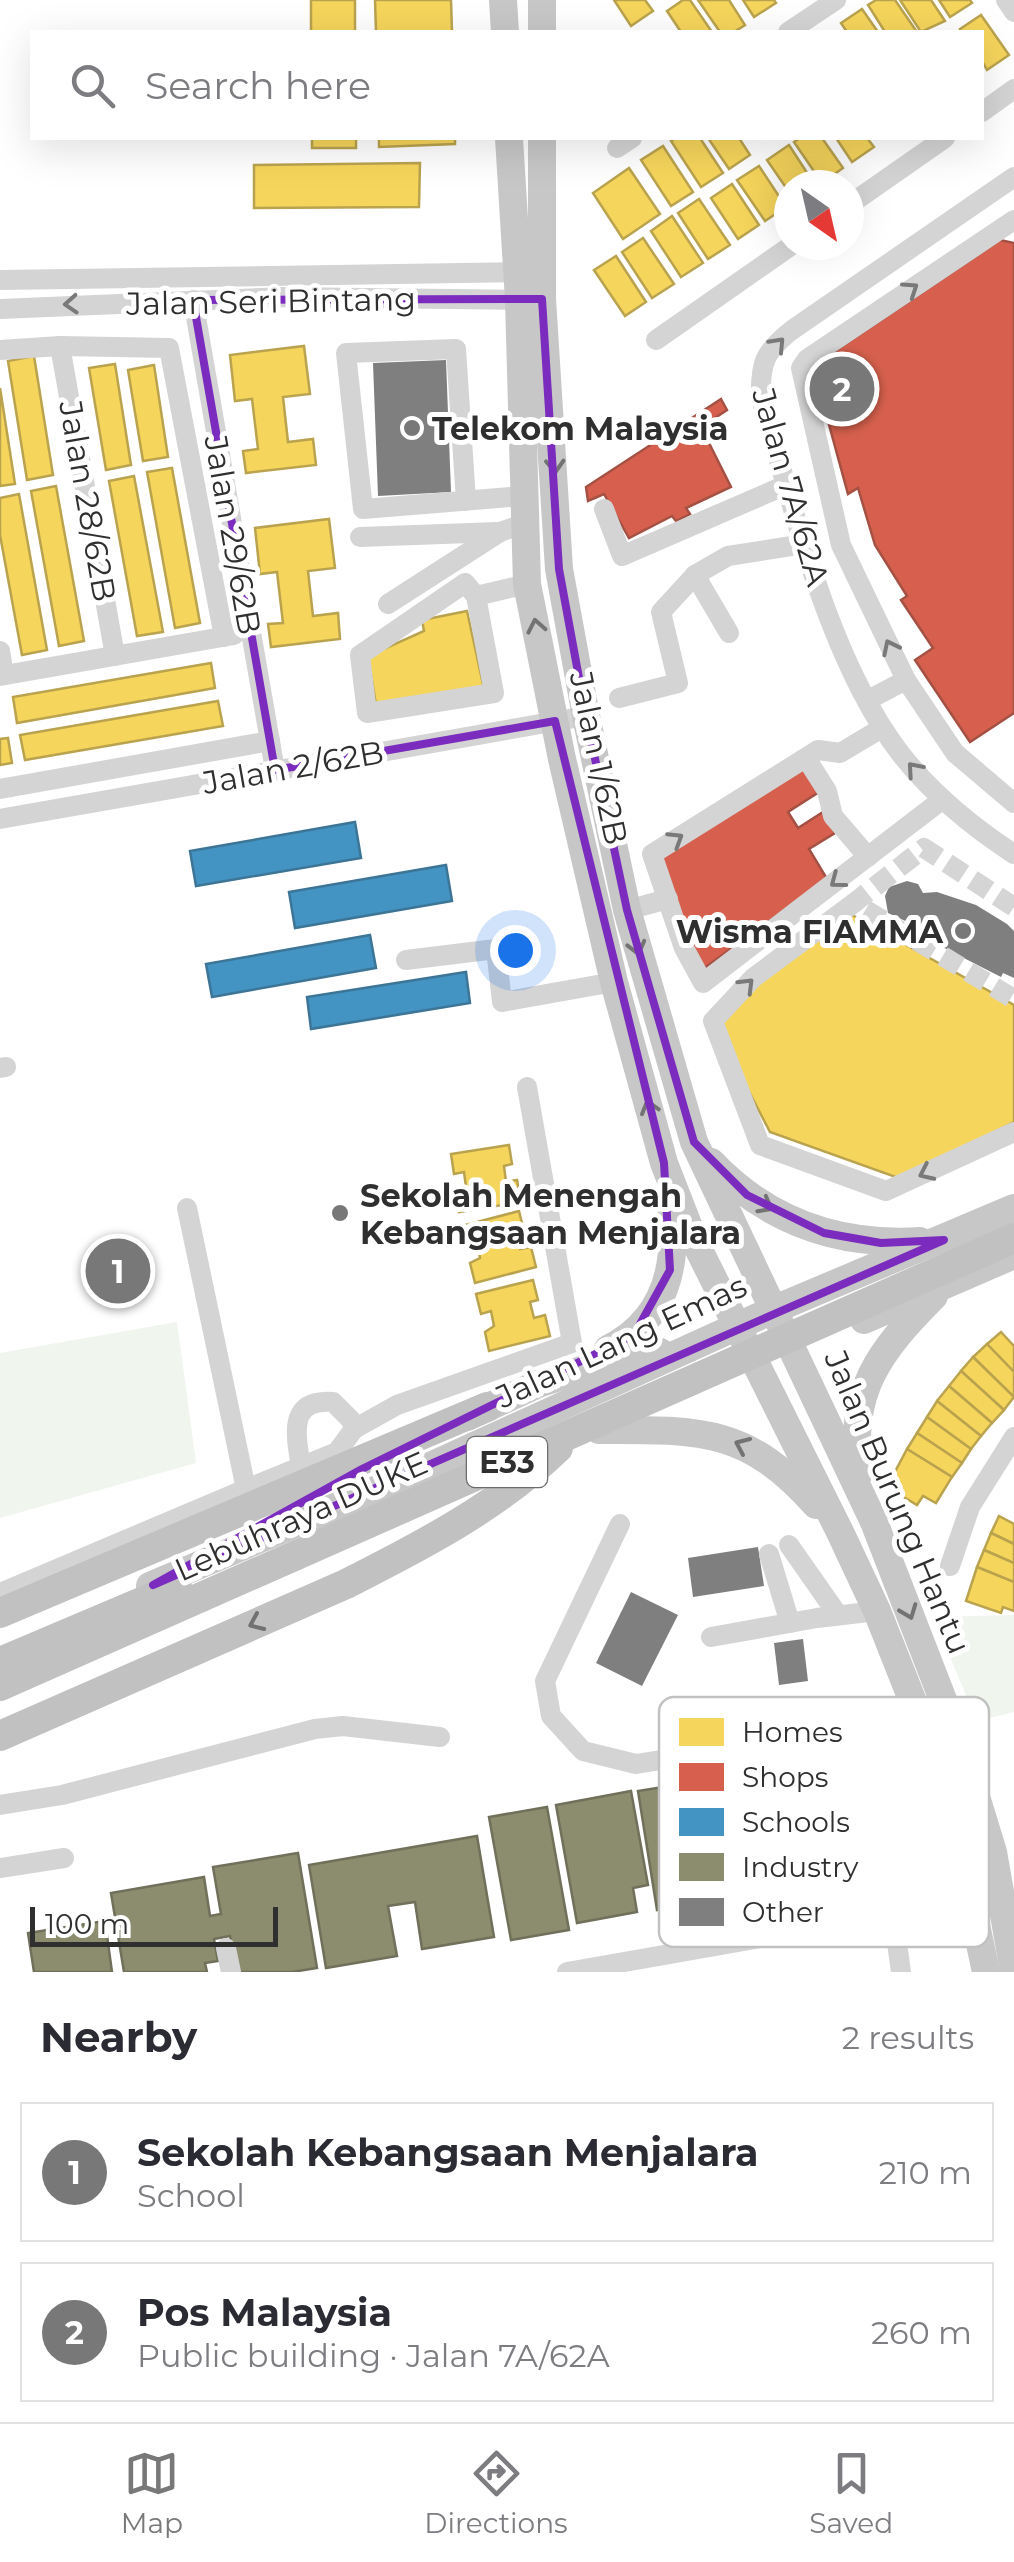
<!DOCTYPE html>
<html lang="en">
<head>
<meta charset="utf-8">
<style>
  :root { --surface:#fff; --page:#f2f2f3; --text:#2b2b33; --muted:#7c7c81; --line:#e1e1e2; --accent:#787878 }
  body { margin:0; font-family:Montserrat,sans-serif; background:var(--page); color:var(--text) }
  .compass { position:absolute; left:774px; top:170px; width:90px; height:90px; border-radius:50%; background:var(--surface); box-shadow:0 10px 40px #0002; rotate:146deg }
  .scale { position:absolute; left:30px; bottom:25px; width:248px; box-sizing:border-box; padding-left:10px; border:5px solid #2f2f2f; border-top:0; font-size:28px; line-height:35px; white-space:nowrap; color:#2f2f2f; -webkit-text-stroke:8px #fff; paint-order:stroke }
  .you { position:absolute; left:515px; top:950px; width:35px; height:35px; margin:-25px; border:8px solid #fff; border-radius:50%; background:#1a73e8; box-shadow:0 0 0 15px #1a73e833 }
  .badge { display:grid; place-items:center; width:65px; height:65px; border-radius:50%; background:var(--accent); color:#fff; font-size:32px; font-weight:700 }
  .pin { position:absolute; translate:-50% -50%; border:5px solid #fff; box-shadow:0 2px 10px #0006 }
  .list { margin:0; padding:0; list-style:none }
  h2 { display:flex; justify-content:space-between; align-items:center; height:130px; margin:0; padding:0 40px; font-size:42px }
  h2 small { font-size:32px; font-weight:400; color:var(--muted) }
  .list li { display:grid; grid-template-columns:65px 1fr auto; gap:30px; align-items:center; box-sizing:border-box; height:140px; margin:0 20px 20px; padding:0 20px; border:2px solid var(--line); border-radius:0px }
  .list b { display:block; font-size:38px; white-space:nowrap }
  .list p { margin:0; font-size:32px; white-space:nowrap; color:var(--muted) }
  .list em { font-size:32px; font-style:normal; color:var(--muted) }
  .icon { flex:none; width:55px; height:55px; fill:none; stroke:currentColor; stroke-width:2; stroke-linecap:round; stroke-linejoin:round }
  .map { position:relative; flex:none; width:1014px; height:1972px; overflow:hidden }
  .search { position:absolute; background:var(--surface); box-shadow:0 10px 40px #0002; left:30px; right:30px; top:30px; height:110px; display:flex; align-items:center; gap:25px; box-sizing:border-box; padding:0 35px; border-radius:0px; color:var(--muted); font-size:38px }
  .sheet { height:450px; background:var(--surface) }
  nav { display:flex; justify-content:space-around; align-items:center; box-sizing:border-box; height:140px; border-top:2px solid var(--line); background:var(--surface); font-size:28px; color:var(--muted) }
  nav a { display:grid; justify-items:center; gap:5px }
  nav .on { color:var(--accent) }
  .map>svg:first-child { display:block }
</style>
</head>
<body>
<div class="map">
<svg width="1014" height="1972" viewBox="0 0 1014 1972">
  <rect width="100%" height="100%" fill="#fff"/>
  <g fill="#f0f5ed">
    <path d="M177,1322L196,1463L0,1518V1353Z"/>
    <path d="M1014,1615V1712L977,1721L933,1617Z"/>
  </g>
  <g fill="#f6d55c" stroke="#baa34e" stroke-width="2.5">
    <rect x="311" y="0" width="44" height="32"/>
    <path d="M375,0H451L452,32H376Z"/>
    <path d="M614,0H645L653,11L631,26Z"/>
    <path d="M683,0H690L712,32H681L667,11Z"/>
    <path d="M698,0H729L745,25L734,32H720Z"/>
    <path d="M743,0H774L776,3L754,17Z"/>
    <path d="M876,0H895L917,32H885L868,5Z"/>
    <path d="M900,0H931L945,21L921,32Z"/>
    <path d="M939,0H970L972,3L950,17Z"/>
    <path d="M862,9L878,32H847L841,23Z"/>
    <path d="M981,15L1009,55L987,70L982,61V32H962L960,29Z"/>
    <rect x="312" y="138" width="44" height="10"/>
    <path d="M379,138H455V144L379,147Z"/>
    <path d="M676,138H700L723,173L701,187L671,141Z"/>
    <path d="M708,138H739L750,155L729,169Z"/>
    <path d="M800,138H822L843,168L822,183L794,142Z"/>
    <path d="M836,138H867L874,147L852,162Z"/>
    <path d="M789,145L815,185H789V192L767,160Z"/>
    <path d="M663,146L693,192L671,206L641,160Z"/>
    <path d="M420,163L419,207L254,208V165Z"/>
    <path d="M759,166L786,207L765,221L737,180Z"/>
    <path d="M629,168L660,214L623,239L593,193Z"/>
    <path d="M732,184L759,225L738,239L711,198Z"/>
    <path d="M699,199L730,245L708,259L678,213Z"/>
    <path d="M672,216L703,263L681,277L651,231Z"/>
    <path d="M643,238L674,284L652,298L622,252Z"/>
    <path d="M616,256L646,302L625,316L594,270Z"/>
    <path d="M304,346L310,394L283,397L288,442L313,439L316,465L246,473L243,451L258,449L252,399L235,401L230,355Z"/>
    <path d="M34,356L53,475L27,480L8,361Z"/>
    <path d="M115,364L131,465L106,470L89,368Z"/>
    <path d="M154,365L168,457L143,461L128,370Z"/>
    <path d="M0,388L15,484L0,486Z"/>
    <path d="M172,468L200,623L175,628L147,472Z"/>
    <path d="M134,476L163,632L137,636L109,481Z"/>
    <path d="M56,486L84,641L59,646L31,491Z"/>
    <path d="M19,494L47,650L22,655L0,535V498Z"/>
    <path d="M329,519L335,568L308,571L313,616L338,613L340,639L271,647L268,624L283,623L277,572L260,574L255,528Z"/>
    <path d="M467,611L484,689L376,705L368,656L424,631L422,620Z"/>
    <path d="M211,663L215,688L17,723L13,697Z"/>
    <path d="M218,701L223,726L25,760L20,735Z"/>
    <path d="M8,738L12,763L0,765V739Z"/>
    <path d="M845,911L1014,1005V1122L901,1179L770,1132L717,1030L734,1000Z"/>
    <path d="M509,1145L512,1164L504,1166L506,1182L517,1180L521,1202L459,1212L456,1192L466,1187L464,1172L454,1174L451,1154Z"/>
    <path d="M519,1211L524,1231L516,1233L520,1249L531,1247L536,1267L475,1283L470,1263L480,1258L477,1243L467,1245L462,1226Z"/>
    <path d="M533,1280L538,1300L530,1302L534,1318L545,1315L550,1336L489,1351L485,1332L494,1326L491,1311L481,1314L476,1294Z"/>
    <path d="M1001,1332L1014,1346V1372L987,1344Z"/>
    <path d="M987,1344L1014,1372V1397L973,1357Z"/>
    <path d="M973,1357L1014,1397L1004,1410L961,1371Z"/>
    <path d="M961,1371L1004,1410L992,1423L949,1386Z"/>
    <path d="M949,1386L992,1423L981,1436L937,1401Z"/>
    <path d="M937,1401L981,1436L971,1449L927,1417Z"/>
    <path d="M927,1417L971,1449L962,1463L917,1433Z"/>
    <path d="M917,1433L962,1463L952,1477L907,1449Z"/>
    <path d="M907,1449L952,1477L936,1503L923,1496L917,1505L897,1493L900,1489L889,1483Z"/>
    <path d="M999,1516L1014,1524V1544L991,1533Z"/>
    <path d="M991,1533L1014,1544V1563L984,1550Z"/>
    <path d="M984,1550L1014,1563V1582L977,1567Z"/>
    <path d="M977,1567L1014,1582V1611L1003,1607L1001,1613L966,1601Z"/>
  </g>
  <g fill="#d6604d" stroke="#a45144" stroke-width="2.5">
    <path d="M1000,240L1014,243V713L970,742L915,660L933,648L901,600L907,596L875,545L858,488L848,494L813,366Z"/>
    <path d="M721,399L727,410L701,427L731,487L686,508L690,514L676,521L672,516L629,538L604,494L588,501L586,487Z"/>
    <path d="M802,763L819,792L788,812L798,828L823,812L835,833L809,849L827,879L699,972L658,853Z"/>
  </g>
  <g fill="#4393c3" stroke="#3d7597" stroke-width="2.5">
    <path d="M355,822L361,858L196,886L190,851Z"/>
    <path d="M446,865L452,901L295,928L289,892Z"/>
    <path d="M370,935L376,968L212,997L206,964Z"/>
    <path d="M466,972L470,1003L311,1029L307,997Z"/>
  </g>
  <g fill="#8c8c6e" stroke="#70705b" stroke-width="2.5">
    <path d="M707,1780L723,1880L712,1881L715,1900L657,1910L638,1791Z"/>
    <path d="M631,1791L648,1885L633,1888L637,1912L577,1923L556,1805Z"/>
    <path d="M547,1807L569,1930L511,1940L489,1817Z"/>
    <path d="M477,1836L494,1937L422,1949L415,1902L388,1906L397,1956L326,1968L309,1865Z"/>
    <path d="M298,1853L317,1968L292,1972H236L230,1936L214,1939L218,1961L205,1963L207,1972H124L111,1893L204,1877L210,1916L221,1914L213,1867Z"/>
    <path d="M105,1921L112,1972H34L28,1933Z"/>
  </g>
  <g fill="#7f7f7f">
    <path d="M446,360L451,492L378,496L373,363Z"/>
    <path d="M907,881L918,884L923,893L937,892L976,905L1007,924L1014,931V978L1003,973L1001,977L952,952L911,930L914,925L888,913L885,896L889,887Z"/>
    <path d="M758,1547L764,1586L693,1597L688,1558Z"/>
    <path d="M631,1592L678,1615L642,1686L596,1663Z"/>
    <path d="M803,1639L808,1681L779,1685L774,1643Z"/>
  </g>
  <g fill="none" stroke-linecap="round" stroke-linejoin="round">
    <path stroke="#d5d5d5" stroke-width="20" stroke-dasharray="20 10" stroke-linecap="butt" d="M1014,907L924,848L854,903L1014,999"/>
    <g stroke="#d4d4d4" stroke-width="20">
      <path d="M1006,0L1014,12"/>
      <path d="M788,32L836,0"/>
      <path d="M982,112L1014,89"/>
      <path d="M617,148L632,138"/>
      <path d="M1014,177L792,330C764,352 760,363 761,398C794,510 829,660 900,753C932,794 971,826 1014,854"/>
      <path d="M849,205L945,138"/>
      <path d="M1014,220L807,359L801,368L841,545L906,680L955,753L1014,803"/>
      <path d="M0,280L530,272"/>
      <path d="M193,300L275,770"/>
      <path d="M0,309L284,297L530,300"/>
      <path d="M656,340L792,245"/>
      <path d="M60,346L115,656"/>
      <path d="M0,350L60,346L169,348L224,637"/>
      <path d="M466,501L456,349L346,353L363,509L523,496"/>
      <path d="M604,509L622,556L786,485"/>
      <path d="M360,537L498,532"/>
      <path d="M695,575L729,633"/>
      <path d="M476,596L465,583L360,655L367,713L494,693L476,596L527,584"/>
      <path d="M388,604L500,532L523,524"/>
      <path d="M0,651L4,675"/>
      <path d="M0,676L234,635"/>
      <path d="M619,698L678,683L661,612L695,575L728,556L804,544"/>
      <path d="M868,700L906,680"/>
      <path d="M882,728L840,753L818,750L652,854L684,948L703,983L943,799"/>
      <path d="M806,758L827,791L833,816L868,857"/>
      <path d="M0,789L270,741"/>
      <path d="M0,819L586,716"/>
      <path d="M854,903L753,978L713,1021L760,1145L886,1191L1014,1132"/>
      <path d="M627,910L668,899"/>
      <path d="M406,960L496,949L502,1002L614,982"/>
      <path d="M0,1068L6,1067"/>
      <path d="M301,1467C296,1435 287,1399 333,1402L351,1420L354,1429"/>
      <path d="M246,1489L337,1452L354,1429L397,1405L572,1343L527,1087"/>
      <path d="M620,1524L545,1681L551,1716L583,1751L636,1764L798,1738L917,1712"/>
      <path d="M789,1545L838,1615"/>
      <path d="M769,1554L790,1623"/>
      <path d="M950,1566L970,1507L1014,1437"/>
      <path d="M0,1593L246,1489L187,1208"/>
      <path d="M711,1637L817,1618L877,1611"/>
      <path d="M0,1805L62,1795L315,1729L343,1726L440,1737"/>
      <path d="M0,1868L64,1858"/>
      <path d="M893,1914L901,1972"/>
      <path d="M226,1948L231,1972"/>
      <path d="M567,1972L972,1901"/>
    </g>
    <g stroke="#c7c7c7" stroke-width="28">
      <path d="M503,0L505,32"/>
      <path d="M542,32V0"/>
      <path d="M509,138L519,300L527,584L562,759L614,982L664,1163L694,1240L840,1532L877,1611L917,1712L952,1812L986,1972"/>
      <path d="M542,138V299L559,569L586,716L627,910L694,1142L874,1522L959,1741L993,1852L1014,1972"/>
      <path d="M711,1162C768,1222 839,1246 920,1241"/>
      <path d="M864,1320L1014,1255"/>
      <path d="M608,1349C666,1320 679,1265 670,1204"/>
      <path d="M467,1417L538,1384L649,1348L660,1352"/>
      <path d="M599,1430C697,1430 746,1426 816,1505"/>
      <path d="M860,1472C846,1393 881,1349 934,1296"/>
      <path d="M150,1586L415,1473L775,1309L1014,1208"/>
    </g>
    <g stroke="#c1c1c1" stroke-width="30">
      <path d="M0,1613L487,1407"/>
      <path d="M0,1662L177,1587"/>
      <path d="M0,1686L1014,1238"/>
      <path d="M0,1736L346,1584C421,1546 497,1507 558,1448"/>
    </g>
  </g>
  <defs><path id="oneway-chevron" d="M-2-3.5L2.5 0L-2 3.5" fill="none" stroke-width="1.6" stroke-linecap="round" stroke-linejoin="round" transform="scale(2.5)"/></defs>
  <g stroke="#797979">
    <use href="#oneway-chevron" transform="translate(911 289) rotate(-34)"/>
    <use href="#oneway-chevron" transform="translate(71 304) rotate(176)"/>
    <use href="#oneway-chevron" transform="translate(778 344) rotate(-47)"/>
    <use href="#oneway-chevron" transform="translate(890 647) rotate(-116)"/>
    <use href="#oneway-chevron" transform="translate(914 769) rotate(-131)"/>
    <use href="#oneway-chevron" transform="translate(676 839) rotate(-32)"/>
    <use href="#oneway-chevron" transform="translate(837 881) rotate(143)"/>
    <use href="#oneway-chevron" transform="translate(747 985) rotate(-45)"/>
    <use href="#oneway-chevron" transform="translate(926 1173) rotate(155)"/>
  </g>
  <g stroke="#737373">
    <use href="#oneway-chevron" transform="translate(555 466) rotate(87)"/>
    <use href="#oneway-chevron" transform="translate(536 626) rotate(-101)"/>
    <use href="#oneway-chevron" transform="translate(637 948) rotate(75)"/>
    <use href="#oneway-chevron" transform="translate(649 1107) rotate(-106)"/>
    <use href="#oneway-chevron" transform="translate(766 1206) rotate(29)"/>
    <use href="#oneway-chevron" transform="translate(742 1445) rotate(-156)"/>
    <use href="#oneway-chevron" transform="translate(909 1612) rotate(69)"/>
  </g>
  <use stroke="#717171" href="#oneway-chevron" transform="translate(256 1623) rotate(156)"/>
  <path fill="none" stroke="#7b2cbf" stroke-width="8" stroke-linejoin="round" d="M542,299L559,569L586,716L627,910L694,1142L747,1195L824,1233L881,1243L944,1240L153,1585L362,1469L634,1335L670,1270L664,1163L555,721L275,770L193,300Z"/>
  <g fill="#787878" stroke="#fff" stroke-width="4">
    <circle cx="412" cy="428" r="10"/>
    <circle cx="963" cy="931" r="10"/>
    <circle cx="340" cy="1213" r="10"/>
  </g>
  <g text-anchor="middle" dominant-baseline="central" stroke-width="10" stroke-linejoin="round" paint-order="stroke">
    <rect fill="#fff" stroke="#6d6d6d" stroke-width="2.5" x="467" y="1437" width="80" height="50" rx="8"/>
    <g font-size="30" font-weight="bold" fill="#2f2f2f">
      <text x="507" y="1462">E33</text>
    </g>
    <g font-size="32" fill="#2f2f2f" stroke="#fff">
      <text transform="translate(271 301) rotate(-1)">Jalan Seri Bintang</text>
      <text transform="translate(791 487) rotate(74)">Jalan 7A/62A</text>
      <text transform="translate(88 501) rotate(80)">Jalan 28/62B</text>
      <text transform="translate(233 535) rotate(80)">Jalan 29/62B</text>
      <text transform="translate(599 758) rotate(78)">Jalan 1/62B</text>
      <text transform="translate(293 767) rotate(-10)">Jalan 2/62B</text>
      <text transform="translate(621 1341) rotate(-25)">Jalan Lang Emas</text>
      <text transform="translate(898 1502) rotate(67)">Jalan Burung Hantu</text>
      <text transform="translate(301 1516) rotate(-24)">Lebuhraya DUKE</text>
    </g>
    <g font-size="32" font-weight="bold" fill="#2f2f2f" stroke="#fff" text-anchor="start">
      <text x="432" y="428">Telekom Malaysia</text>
      <text x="943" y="931" text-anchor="end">Wisma FIAMMA</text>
      <text x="360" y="1195">Sekolah Menengah<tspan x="360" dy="37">Kebangsaan Menjalara</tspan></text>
    </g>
  </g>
  <rect x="659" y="1697" width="330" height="250" rx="15" fill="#fff" stroke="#c1c1c1" stroke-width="2.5"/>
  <rect x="679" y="1718" width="45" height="28" fill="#f6d55c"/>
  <rect x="679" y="1763" width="45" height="28" fill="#d6604d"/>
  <rect x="679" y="1808" width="45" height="28" fill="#4393c3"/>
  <rect x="679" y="1853" width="45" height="28" fill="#8c8c6e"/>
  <rect x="679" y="1898" width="45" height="28" fill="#7f7f7f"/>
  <g font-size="28" fill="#2f2f2f">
    <text x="742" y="1742">Homes</text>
    <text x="742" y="1787">Shops</text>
    <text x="742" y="1832">Schools</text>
    <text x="742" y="1877">Industry</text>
    <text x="742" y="1922">Other</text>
  </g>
</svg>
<svg class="compass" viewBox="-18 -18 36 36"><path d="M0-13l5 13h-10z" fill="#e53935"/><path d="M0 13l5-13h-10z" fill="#7c7c81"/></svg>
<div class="scale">100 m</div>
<div class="you"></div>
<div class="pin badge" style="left:118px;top:1271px">1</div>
<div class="pin badge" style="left:842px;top:389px">2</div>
<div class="search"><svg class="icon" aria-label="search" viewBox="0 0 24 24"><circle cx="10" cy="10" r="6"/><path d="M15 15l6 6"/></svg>Search here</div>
</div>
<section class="sheet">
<h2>Nearby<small>2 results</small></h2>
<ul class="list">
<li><span class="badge">1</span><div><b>Sekolah Kebangsaan Menjalara</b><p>School</p></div><em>210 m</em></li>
<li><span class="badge">2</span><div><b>Pos Malaysia</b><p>Public building · Jalan 7A/62A</p></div><em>260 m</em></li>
</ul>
</section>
<nav>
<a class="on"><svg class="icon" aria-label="map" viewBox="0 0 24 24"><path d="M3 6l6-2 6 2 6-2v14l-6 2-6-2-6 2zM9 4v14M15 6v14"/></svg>Map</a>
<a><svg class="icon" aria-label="directions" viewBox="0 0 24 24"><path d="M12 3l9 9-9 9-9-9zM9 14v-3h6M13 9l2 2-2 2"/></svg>Directions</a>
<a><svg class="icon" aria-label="saved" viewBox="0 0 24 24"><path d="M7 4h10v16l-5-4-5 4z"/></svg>Saved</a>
</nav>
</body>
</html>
